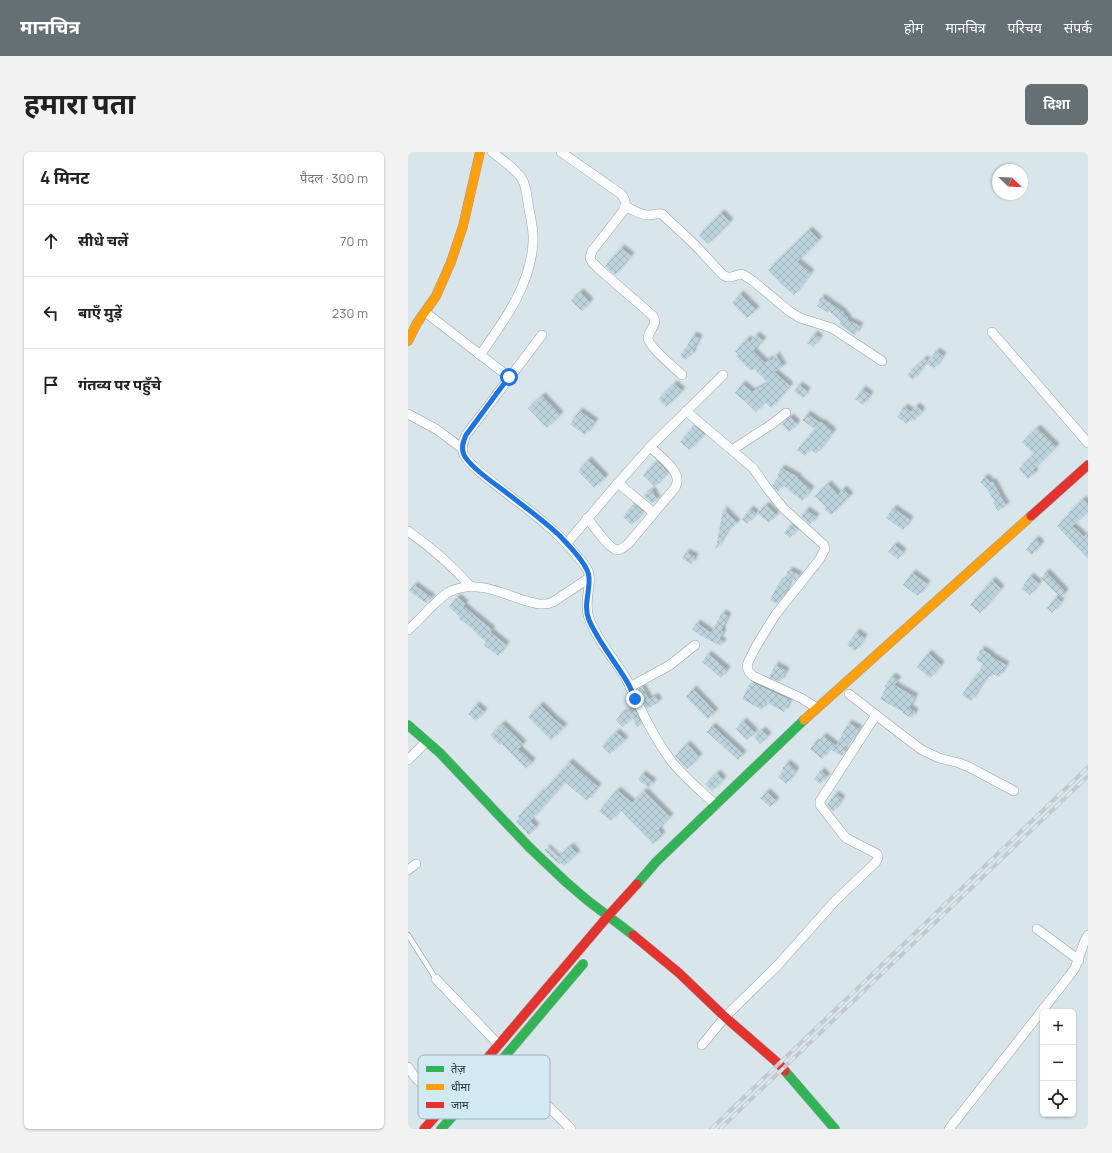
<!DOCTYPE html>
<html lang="hi">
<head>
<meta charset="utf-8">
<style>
  :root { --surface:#fff; --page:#f2f2f2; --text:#222; --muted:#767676; --line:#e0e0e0; --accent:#657074 }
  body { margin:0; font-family:Manrope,"Noto Sans Devanagari",sans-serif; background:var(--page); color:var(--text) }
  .controls { position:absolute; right:12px; bottom:12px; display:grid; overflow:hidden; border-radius:6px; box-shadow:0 1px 3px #0004 }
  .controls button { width:36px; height:36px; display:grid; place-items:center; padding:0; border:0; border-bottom:1px solid var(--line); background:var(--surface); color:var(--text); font:20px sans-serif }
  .compass { position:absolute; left:584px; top:12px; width:36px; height:36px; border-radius:50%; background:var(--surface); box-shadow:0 1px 3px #0004; rotate:113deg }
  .stop { position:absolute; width:12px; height:12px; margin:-9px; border:3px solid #1a73e8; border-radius:50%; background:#fff }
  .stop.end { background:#1a73e8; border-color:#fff; box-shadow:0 1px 4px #0008 }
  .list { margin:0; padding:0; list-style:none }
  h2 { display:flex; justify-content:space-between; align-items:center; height:52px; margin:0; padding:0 16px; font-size:17px }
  h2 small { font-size:13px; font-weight:400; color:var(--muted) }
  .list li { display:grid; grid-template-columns:26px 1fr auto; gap:12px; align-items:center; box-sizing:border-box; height:72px; padding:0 16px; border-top:1px solid var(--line) }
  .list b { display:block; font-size:15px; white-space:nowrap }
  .list em { font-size:13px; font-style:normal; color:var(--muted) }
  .icon { flex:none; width:22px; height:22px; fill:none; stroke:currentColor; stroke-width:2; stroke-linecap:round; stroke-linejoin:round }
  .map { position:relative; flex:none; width:680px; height:977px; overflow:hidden; border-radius:6px }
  header { display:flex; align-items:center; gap:24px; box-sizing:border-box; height:56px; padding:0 20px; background:var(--accent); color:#fff }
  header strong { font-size:19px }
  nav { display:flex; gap:22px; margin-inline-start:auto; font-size:14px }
  .intro { display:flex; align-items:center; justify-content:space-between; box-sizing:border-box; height:96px; padding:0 24px }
  h1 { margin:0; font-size:28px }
  .button { padding:10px 18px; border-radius:6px; background:var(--accent); color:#fff; font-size:14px; font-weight:700 }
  main { display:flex; gap:24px; padding:0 24px }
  aside { flex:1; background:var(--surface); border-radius:6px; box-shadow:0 1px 3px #0004 }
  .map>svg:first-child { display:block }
</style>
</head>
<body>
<header>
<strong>मानचित्र</strong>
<nav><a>होम</a><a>मानचित्र</a><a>परिचय</a><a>संपर्क</a></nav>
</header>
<div class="intro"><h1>हमारा पता</h1><a class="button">दिशा</a></div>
<main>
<aside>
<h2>4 मिनट<small>पैदल · 300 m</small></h2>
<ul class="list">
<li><svg class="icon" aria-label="ahead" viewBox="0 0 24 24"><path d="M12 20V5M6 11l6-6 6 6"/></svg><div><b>सीधे चलें</b></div><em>70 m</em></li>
<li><svg class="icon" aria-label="left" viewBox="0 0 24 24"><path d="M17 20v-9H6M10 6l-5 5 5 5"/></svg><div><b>बाएँ मुड़ें</b></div><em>230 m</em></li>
<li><svg class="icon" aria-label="arrive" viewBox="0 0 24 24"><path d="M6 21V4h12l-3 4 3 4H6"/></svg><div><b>गंतव्य पर पहुँचे</b></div></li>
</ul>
</aside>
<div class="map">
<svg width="680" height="977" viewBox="0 0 680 977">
  <defs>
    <pattern id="building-cross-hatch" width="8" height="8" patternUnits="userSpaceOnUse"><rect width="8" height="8" fill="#bbd3dc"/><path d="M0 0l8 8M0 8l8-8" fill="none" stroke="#a1b5bd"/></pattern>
    <filter id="shadow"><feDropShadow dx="3.5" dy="-3.5" stdDeviation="1" flood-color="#0004"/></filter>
  </defs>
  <rect width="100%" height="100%" fill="#d8e6eb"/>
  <g fill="url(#building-cross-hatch)" filter="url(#shadow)">
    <path d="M313,61L322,70L300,92L291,83Z"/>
    <path d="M401,78L411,88L389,110L403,121L386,143L373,132L360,118Z"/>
    <path d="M213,96L223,104L207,123L197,114Z"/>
    <path d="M172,140L182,150L174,159L163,149Z"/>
    <path d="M332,142L348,158L339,166L324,151Z"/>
    <path d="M413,145L436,161L435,162L440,166L439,168L452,174L447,183L431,172L433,169L421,159L420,161L409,154Z"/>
    <path d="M406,182L412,186L405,195L399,191Z"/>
    <path d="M285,183L291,186L284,200L285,201L277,208L272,203L277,198Z"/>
    <path d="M348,183L355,189L345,199L357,211L361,207L363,209L368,203L375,215L366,220L382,234L363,256L357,250L348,260L336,248H335L327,241L334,232L344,240L360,231L346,217L343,219L328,204L330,202L327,199L339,187L342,190Z"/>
    <path d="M528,199L535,204L526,217L519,212Z"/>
    <path d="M516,207L519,209L505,228L499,223Z"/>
    <path d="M266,232L274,239L258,255L250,247Z"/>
    <path d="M391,233L399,239L395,246L386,239Z"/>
    <path d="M454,237L462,243L455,253L447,247Z"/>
    <path d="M134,244L152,263L139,276L120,256Z"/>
    <path d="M508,254L514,259L507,268L504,266L499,272L489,265L496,255L503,260Z"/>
    <path d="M171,259L187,270L177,283L162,272Z"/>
    <path d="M399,262L412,271L413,270L425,280L408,302L402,297L397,304L389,298L407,277L394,268Z"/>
    <path d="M382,265L389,272L381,280L374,272Z"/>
    <path d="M286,274L296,283L282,298L272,290Z"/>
    <path d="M629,276L648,295L625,318L627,321L620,327L611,317L626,302L614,290Z"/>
    <path d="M180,308L197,326L186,336L170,319Z"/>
    <path d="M249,309L260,321L247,335L235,323Z"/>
    <path d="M373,316L390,325L389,326L403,338L394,349L375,333L370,340L364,333L371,325L369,324Z"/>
    <path d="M577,325L582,330H585L598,354L590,359L585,351L587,350L579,337L572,330Z"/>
    <path d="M420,332L430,343L435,337L442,344L423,363L416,357L418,355L407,344Z"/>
    <path d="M244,338L249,348L244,351L235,344Z"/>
    <path d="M675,347L680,353V360L664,374L676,385L680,380V407L649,374L661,363L660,361Z"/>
    <path d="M226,352L235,360L224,373L215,365Z"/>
    <path d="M358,353L368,363L361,371L349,361Z"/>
    <path d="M485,356L502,368L495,378L478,366Z"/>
    <path d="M315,357L329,371L324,376L322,374L309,396H308Z"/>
    <path d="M342,357L348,362L339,372L334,367Z"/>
    <path d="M398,358L408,365L402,373L393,364Z"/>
    <path d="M383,372L389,377L382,386L376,381Z"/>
    <path d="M627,387L633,392L624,403L618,398Z"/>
    <path d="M486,393L495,400L490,407L480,400Z"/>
    <path d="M278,400L287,405L284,412L274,407Z"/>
    <path d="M381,418L391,423L387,429L383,427L376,443L369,452L362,448L372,429L374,430Z"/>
    <path d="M638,420L657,440L653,446L633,426Z"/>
    <path d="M504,421L519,432L510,444L495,433Z"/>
    <path d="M622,424L631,432L622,443L613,437Z"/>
    <path d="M584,428L593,437L572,461L562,453Z"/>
    <path d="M6,433L24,446L18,451L1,439Z"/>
    <path d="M49,445L57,452L55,454L84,478L82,480L98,493L90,504L76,493L78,490L65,478V477L50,466L52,465L41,455Z"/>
    <path d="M648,445L653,450L644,461L639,456Z"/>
    <path d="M314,461L320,464L313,478L315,480L311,488L315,490L313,494L293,484L284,477L289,471L303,481Z"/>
    <path d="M448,480L456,486L447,499L439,493Z"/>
    <path d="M573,497L583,503L582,504L598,513L591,525L583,521L579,528L577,527L563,549L554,543L567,524L568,525L575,512L568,508Z"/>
    <path d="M520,501L533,513L522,526L509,515Z"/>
    <path d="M300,502L319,518L313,526L294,510Z"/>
    <path d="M367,513L378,519L372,530L361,525Z"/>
    <path d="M484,524L490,528L486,533L507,545L501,556L507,560L504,566L494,561L495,560L472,547L478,536L476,535Z"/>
    <path d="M343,530L382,548L376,560L358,550L354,558L334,547Z"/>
    <path d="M234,535L241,548L247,544L251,550L239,557L230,537Z"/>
    <path d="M285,537L307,560L300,567L278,545Z"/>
    <path d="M68,553L76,560L68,569L60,562Z"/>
    <path d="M132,553L146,567L156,575L143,588L120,565Z"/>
    <path d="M226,556L234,572L229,575L225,566L215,575L208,568L214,561L215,562Z"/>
    <path d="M335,569L347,581L339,588L328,577Z"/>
    <path d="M440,571L451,577L442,591L440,590L435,599L437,600L434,604L421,597L414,607L402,597L407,590L409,592L415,584L428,594Z"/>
    <path d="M94,572L115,592L110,597L124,610L118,617L94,592L92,593L82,583Z"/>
    <path d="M304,574L335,602L330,608L299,580Z"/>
    <path d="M354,578L360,584L352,592L346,585Z"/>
    <path d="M208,580L217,588L202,602L194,594Z"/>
    <path d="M279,592L291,605L279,617L267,604Z"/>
    <path d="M161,610L190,635L179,649L157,630L122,669L128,675L121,683L108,669L111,666L110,665L133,640L134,641Z"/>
    <path d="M379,611L388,619L378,632L370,625L376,619L374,617Z"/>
    <path d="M413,619L419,625L412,632L406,627Z"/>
    <path d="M309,621L315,628L304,639L297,632Z"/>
    <path d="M234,622L245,630L241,636L230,628Z"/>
    <path d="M209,638L224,651L236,639L262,665L250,678L254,683L245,692L212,658L203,669L191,659Z"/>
    <path d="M359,640L368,649L362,655L352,646Z"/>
    <path d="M427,642L434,647L425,660L419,653Z"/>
    <path d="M162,694L169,702L156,714L153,711L151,712L136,698L139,696L149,706Z"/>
  </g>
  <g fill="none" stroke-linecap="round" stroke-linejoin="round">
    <g stroke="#97a1a6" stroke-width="6">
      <path id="lane" d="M0,783L28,827"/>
    </g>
    <g stroke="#97a1a6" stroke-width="10">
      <g id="street">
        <path d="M153,0L213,42C218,48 218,51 216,58L184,99L182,106L184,110L190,116L245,164C250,173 242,176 240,185C239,194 267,216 274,223"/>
        <path d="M217,54C224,57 232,63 240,63C245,63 249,61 254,62L288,94L315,123L319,125H323L333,122L336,123L345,129L381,159L392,166L424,176L474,209"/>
        <path d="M17,160L101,225"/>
        <path d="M584,180L680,291"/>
        <path d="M134,183L58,283C55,290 53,296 56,303C63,316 94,337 106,347C129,364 151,381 169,404C173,408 177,413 180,419C185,430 175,450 181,466C188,487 208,509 219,528C222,534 224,541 228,547C238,569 250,591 264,610C277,626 293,639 308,653"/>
        <path d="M72,203C96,169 123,133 125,90C126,79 123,68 121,57C119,47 119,35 114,27C107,16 94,8 84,0"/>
        <path d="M278,259L345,316L359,336L376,357L416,393L417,397L411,408L368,462L350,491L341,508L339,514L341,520L345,524L393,546L409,556"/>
        <path d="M0,262L28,277L55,297"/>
        <path d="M324,298L364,272L378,261"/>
        <path d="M210,331L246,361"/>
        <path d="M179,366C185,373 201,397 209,398C213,398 217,394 220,392L267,336C268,333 270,330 269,327C269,317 250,302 242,295"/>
        <path d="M0,379C24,396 43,412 63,435"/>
        <path d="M159,391L210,331L242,295L315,223"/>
        <path d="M0,478C8,471 15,464 22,456C28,451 34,444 41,440C64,428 90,439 112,447C123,450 134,455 145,450L181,426"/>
        <path d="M222,535L262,513L287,493"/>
        <path d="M441,542L490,580L514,598L531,606L551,611L561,615L606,639"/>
        <path d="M0,608L19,589"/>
        <path d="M0,718L8,712"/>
        <path d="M629,777L671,808"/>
        <path d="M28,827L91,893"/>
        <path d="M294,893L317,865L370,813L427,749L468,710L470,705L469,702L438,686L433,680L412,653V649L416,643L468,563"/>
        <path d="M94,908L163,977"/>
        <path d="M0,915L7,925L37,955"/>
        <path d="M541,977L662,823L667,816L677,788L680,783"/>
      </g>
    </g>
    <g stroke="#97a1a6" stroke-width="10">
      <g id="fast">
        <path d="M0,573L32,601L121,695L158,730L179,748L225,783"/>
        <path d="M229,732L248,710L396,568"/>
        <path d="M377,919L427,977"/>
        <path d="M33,977L65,942L175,812"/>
      </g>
    </g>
    <g stroke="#97a1a6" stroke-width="10">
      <g id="slow">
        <path d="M0,189L9,171L28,144L43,110L55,74L72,0"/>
        <path d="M396,568L623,364"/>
      </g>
    </g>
    <g stroke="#97a1a6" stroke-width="10">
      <g id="jam">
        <path d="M623,364L680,313"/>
        <path d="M225,783L271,821L317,865L371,912L377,919"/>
        <path d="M16,977L77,909L200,764L229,732"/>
      </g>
    </g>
    <use href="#lane" stroke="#f9fbfc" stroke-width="4.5"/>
    <use href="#street" stroke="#f9fbfc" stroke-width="9"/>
    <use href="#fast" stroke="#30b455" stroke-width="9"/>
    <use href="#slow" stroke="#ff9f0a" stroke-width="9"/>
    <use href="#jam" stroke="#e5322d" stroke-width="9"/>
    <g stroke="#c5c9ca" stroke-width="4">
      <g id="rail">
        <path d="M303,977L680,615"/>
        <path d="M312,977L680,624"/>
      </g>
    </g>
    <use href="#rail" stroke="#d0e9f3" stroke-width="2.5" stroke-dasharray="8" stroke-linecap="butt"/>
  </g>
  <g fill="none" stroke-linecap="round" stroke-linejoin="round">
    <path stroke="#1a73e8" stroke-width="5" d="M101,225L58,283C55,290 53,296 56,303C62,315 84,330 95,338C114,353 134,367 152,384C160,393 181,413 181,426C182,440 175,454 181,468C190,489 206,508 218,528C222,534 224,540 227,547"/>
  </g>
  <rect x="10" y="903" width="132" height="64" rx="6" fill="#d0e9f3" stroke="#9db2ba" stroke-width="1"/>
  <rect x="18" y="914" width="18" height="6" fill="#30b455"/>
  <rect x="18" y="932" width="18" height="6" fill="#ff9f0a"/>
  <rect x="18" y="950" width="18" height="6" fill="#e5322d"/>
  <g font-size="11" fill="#273034">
    <text x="43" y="921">तेज़</text>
    <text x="43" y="939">धीमा</text>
    <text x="43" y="957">जाम</text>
  </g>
</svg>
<div class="controls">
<button>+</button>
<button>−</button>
<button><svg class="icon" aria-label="locate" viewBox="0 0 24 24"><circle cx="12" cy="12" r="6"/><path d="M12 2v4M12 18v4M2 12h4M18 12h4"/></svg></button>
</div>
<svg class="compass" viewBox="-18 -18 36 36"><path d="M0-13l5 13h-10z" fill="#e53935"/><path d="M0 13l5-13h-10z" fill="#767676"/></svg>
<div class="stop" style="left:101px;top:225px"></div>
<div class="stop end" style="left:227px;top:547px"></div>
</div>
</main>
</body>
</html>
